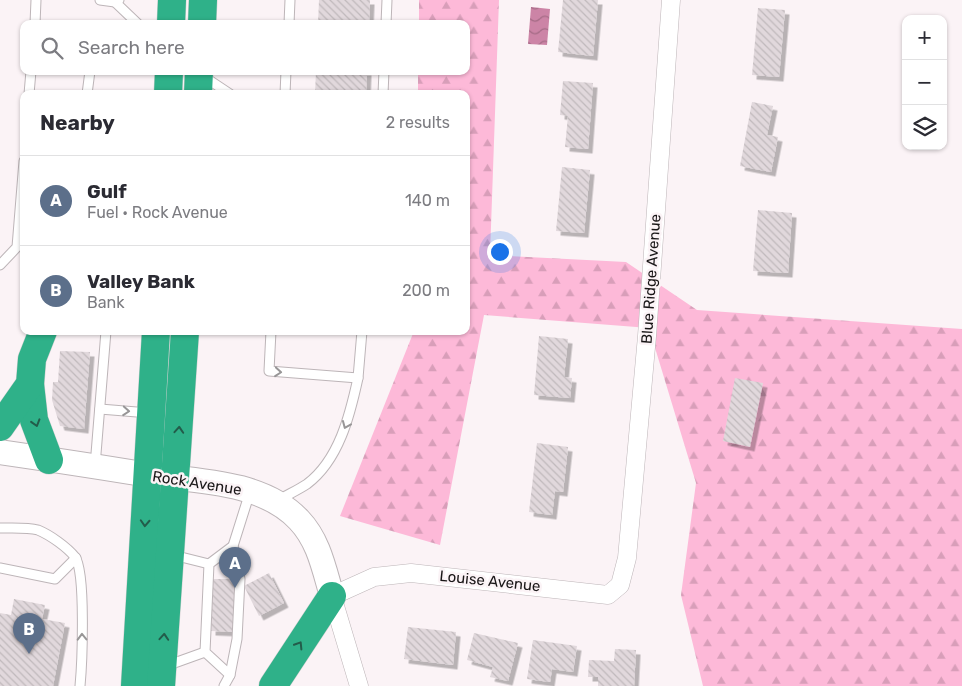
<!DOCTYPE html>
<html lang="en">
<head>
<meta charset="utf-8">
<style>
  :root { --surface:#fff; --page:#f2f2f3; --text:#2b2b33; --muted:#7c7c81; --line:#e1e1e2; --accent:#d93025 }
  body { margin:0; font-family:Rubik,sans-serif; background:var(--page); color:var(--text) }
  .controls { position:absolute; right:15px; top:15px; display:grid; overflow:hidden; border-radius:10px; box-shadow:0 1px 4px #0004 }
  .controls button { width:45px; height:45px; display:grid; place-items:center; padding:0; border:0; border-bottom:1px solid var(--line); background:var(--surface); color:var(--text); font:25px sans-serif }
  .you { position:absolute; left:499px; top:251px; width:18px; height:18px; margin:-12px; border:4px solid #fff; border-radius:50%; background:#1a73e8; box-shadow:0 0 0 8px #1a73e833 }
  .badge { display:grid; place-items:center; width:32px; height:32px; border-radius:50%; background:var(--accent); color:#fff; font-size:16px; font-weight:700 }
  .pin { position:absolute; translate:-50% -41px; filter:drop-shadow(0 1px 2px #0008) }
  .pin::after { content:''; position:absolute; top:26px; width:18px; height:15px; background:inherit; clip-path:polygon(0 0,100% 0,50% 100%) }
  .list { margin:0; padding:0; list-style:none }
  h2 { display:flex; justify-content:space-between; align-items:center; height:65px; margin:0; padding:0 20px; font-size:21px }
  h2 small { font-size:16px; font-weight:400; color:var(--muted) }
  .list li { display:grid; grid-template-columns:32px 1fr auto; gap:15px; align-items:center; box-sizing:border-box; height:90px; padding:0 20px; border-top:1px solid var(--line) }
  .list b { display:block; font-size:19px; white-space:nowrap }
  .list p { margin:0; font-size:16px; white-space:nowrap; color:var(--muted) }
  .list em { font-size:16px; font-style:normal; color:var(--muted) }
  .icon { flex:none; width:28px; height:28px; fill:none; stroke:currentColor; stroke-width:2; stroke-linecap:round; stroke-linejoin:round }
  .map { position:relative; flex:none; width:962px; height:686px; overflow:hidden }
  .search { position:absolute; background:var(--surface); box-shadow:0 1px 4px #0004; left:20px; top:20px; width:450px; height:55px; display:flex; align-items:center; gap:12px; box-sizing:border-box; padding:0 18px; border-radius:10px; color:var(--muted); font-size:19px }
  .panel { position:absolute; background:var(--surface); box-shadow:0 1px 4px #0004; left:20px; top:90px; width:450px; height:245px; border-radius:10px }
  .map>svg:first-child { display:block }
</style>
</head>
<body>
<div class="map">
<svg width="962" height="686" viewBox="0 0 962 686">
  <defs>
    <pattern id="forest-firs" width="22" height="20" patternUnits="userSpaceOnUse" patternTransform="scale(1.25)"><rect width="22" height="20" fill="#fdb9d8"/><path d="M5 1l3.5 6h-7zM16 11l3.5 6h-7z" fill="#d89eb9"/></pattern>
    <pattern id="water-waves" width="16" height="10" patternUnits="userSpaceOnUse" patternTransform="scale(1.25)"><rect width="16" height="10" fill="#cc84a6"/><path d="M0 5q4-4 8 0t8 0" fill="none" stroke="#a56b86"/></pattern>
    <pattern id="building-back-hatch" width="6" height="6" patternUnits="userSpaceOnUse" patternTransform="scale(1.25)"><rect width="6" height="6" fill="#e1d8dc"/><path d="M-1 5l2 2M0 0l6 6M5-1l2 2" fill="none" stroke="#c0b9bc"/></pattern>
    <filter id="shadow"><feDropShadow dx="4.5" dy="4.5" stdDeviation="0" flood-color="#0004"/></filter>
  </defs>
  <rect width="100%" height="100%" fill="#fbf3f6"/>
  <path fill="url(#forest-firs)" d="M419,0H499L490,255L626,262L697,310L962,329V686H703L681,595L696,483L649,328L484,315L440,545L340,516L414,331H466V94H418V71H466V24H419Z"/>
  <path fill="url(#water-waves)" d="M531,7L550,9L547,45L528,44Z"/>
  <g fill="url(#building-back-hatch)" filter="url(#shadow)">
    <path d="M319,0H370L369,24H318Z"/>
    <path d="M563,0H598L593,56L558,52Z"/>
    <path d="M758,8L785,10L779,77L752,75Z"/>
    <path d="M316,71H367L366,94H315Z"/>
    <path d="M563,81L593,83L588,149L565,147L568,116L560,115Z"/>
    <path d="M752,102L773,106L767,135L778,137L771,172L740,166Z"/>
    <path d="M562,167L590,170L584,233L556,231Z"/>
    <path d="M758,210L792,213L788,273L753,271Z"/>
    <path d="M539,336L568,339L564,377L572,378L570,398L534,395Z"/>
    <path d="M60,351L90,352L84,429L60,426L52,400L53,382H58Z"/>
    <path d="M735,378L763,383L750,447L723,441Z"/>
    <path d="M537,443L568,447L563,492L555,491L552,515L529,512Z"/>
    <path d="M269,573L284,603L259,616L244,586Z"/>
    <path d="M213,579H236L234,632L211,631Z"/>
    <path d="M14,599L45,605L42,619L65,623L53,686H0V613L11,615Z"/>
    <path d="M408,627L456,632L453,665L404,659Z"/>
    <path d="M474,633L518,643L508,681L490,677L493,667L467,660Z"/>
    <path d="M533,640L577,646L573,672L552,669L550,682L527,679Z"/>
    <path d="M615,649L636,650L634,686H598V677H588L589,660L614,661Z"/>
  </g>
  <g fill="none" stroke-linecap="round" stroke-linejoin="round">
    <g stroke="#bdb5b8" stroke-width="11">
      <g id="lane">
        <path d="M100,0L115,2"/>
        <path d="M119,0L115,2L138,24"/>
        <path d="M35,24L36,0"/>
        <path d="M289,24L290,0"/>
        <path d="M386,24L387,0"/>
        <path d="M203,76L230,94"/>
        <path d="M29,94L31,71"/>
        <path d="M87,94L90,71"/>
        <path d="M285,94L286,71"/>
        <path d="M383,94L384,71"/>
        <path d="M0,265L17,247L24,161"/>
        <path d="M271,331L269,371L358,378L362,331"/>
        <path d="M100,409L149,413"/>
        <path d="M95,466L106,331"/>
        <path d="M277,501C287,495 298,490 307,484C339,460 350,415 358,378"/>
        <path d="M0,528C11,528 27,527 38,530C50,535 67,547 75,557C86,572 82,665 80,686"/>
        <path d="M173,555L209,564"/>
        <path d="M0,568L55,579L76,558"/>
        <path d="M166,666L205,652"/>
        <path d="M230,675L205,652L209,564L233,546"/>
        <path d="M224,686L230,675L237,639L240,579L233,546L250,492"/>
      </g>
    </g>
    <g stroke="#bdb5b8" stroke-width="19">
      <path id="street" d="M359,686L332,596L374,577L411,573L608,595L620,585L627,558L647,336L671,0"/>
    </g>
    <g stroke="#bdb5b8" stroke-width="26">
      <path id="secondary" d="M0,452C48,459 95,466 143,474C193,481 262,480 299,520C319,541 324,569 332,596"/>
    </g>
    <g stroke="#d1d0d1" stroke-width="29">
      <g id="highway">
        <path d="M171,24L172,0"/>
        <path d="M202,24L203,0"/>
        <path d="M168,94L169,71"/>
        <path d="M198,94L199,71"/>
        <path d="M30,384L34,420L49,460"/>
        <path d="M0,427L30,384L32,359L43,331"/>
        <path d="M135,686L156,331"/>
        <path d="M161,686L185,331"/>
        <path d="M273,686L332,596"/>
      </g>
    </g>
    <use href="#lane" stroke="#fff" stroke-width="9"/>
    <use href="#street" stroke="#fff" stroke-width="18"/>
    <use href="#secondary" stroke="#fff" stroke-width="24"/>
    <use href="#highway" stroke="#2fb189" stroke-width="28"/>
  </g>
  <defs><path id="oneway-chevron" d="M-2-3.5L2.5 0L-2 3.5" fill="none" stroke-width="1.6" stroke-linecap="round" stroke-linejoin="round" transform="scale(1.25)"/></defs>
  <g stroke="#989697">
    <use href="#oneway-chevron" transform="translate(278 372) rotate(5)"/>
    <use href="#oneway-chevron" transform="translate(126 411) rotate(4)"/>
    <use href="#oneway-chevron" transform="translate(346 425) rotate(113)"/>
    <use href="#oneway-chevron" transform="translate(82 637) rotate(-91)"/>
  </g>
  <g stroke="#235c4a">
    <use href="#oneway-chevron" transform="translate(36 423) rotate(73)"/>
    <use href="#oneway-chevron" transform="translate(179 430) rotate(-86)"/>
    <use href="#oneway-chevron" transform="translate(145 523) rotate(93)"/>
    <use href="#oneway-chevron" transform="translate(164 637) rotate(-86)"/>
    <use href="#oneway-chevron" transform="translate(299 645) rotate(-58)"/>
  </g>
  <g text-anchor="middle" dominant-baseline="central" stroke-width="5" stroke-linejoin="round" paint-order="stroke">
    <g font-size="15" fill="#191617" stroke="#fbf3f6">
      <text transform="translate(651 279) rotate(-86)">Blue Ridge Avenue</text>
      <text transform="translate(197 483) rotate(9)">Rock Avenue</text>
      <text transform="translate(490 581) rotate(6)">Louise Avenue</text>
    </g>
  </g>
</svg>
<div class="controls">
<button>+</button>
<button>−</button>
<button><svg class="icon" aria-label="layers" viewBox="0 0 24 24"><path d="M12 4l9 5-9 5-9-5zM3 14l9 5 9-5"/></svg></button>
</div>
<div class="you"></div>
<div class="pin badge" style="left:235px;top:588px;background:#5c6f8a">A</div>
<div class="pin badge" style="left:29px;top:654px;background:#5c6f8a">B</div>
<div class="search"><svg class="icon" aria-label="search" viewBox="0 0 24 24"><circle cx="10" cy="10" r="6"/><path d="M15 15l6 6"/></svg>Search here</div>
<section class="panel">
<h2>Nearby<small>2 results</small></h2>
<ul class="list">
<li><span class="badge" style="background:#5c6f8a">A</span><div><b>Gulf</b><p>Fuel · Rock Avenue</p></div><em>140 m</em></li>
<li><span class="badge" style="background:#5c6f8a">B</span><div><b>Valley Bank</b><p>Bank</p></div><em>200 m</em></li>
</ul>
</section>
</div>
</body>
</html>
